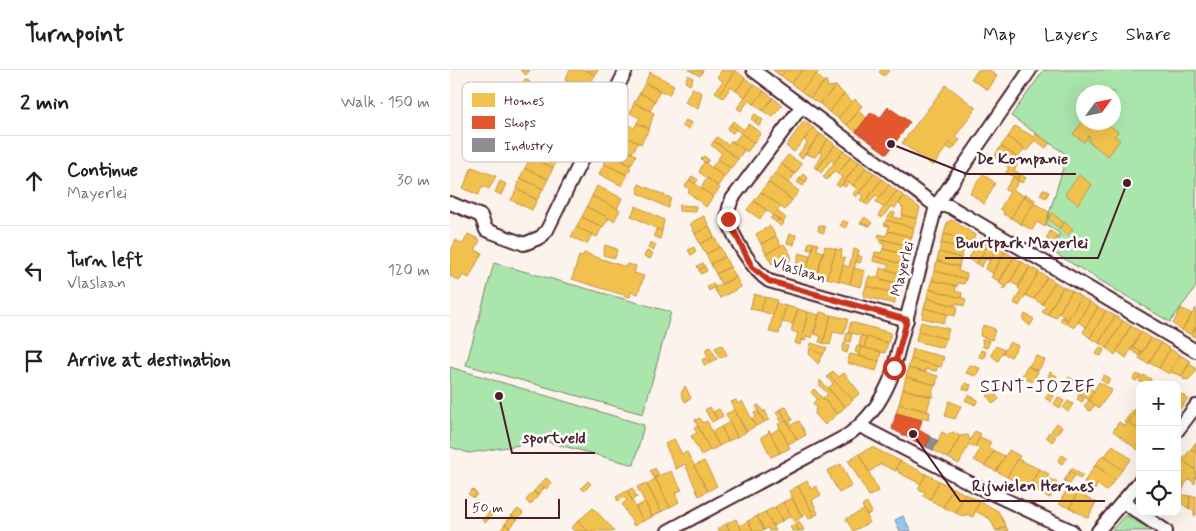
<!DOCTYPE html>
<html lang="en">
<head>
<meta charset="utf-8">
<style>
  :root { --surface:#fff; --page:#f6f6f6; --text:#202124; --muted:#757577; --line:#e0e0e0 }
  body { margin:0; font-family:Mynerve,sans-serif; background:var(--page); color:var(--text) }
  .controls { position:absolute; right:15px; bottom:15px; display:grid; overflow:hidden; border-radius:10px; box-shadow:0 5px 20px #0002 }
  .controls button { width:45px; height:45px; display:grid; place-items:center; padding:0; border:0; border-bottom:1px solid var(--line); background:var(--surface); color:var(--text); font:25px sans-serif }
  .compass { position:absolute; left:626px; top:15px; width:45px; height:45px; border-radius:50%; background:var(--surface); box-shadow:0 5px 20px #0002; rotate:57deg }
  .scale { position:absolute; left:15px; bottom:12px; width:95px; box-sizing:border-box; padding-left:5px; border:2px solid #4a1f2b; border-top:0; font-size:14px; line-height:18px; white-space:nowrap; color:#4a1f2b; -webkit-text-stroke:4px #fff; paint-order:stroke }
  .stop { position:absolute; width:15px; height:15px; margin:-11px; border:4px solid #c8321e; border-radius:50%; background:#fff }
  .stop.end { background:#c8321e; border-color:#fff; box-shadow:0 1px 5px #0008 }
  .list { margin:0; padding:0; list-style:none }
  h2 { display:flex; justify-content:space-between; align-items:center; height:65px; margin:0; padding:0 20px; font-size:21px }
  h2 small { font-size:16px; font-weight:400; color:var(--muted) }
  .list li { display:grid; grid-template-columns:32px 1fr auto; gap:15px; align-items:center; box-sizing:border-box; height:90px; padding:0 20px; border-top:1px solid var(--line) }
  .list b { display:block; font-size:19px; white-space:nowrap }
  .list p { margin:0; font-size:16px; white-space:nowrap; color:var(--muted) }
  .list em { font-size:16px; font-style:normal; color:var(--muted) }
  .icon { flex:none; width:28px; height:28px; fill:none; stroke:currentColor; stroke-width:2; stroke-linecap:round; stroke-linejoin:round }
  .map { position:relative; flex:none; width:746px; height:461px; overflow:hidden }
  header { display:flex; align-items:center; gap:30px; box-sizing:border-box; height:70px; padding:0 25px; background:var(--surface); border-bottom:1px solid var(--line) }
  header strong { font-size:24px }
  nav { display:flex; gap:28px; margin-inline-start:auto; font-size:18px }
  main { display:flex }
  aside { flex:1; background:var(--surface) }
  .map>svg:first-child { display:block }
</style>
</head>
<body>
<header>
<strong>Turnpoint</strong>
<nav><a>Map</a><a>Layers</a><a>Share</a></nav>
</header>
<main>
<aside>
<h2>2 min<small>Walk · 150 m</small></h2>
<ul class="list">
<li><svg class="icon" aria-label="ahead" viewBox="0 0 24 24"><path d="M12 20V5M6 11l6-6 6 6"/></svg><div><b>Continue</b><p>Mayerlei</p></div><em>30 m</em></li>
<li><svg class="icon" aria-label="left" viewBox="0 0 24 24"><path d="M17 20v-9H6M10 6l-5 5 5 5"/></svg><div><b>Turn left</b><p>Vlaslaan</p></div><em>120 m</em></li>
<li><svg class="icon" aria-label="arrive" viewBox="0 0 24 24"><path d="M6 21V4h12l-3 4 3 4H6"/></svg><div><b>Arrive at destination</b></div></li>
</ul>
</aside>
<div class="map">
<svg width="746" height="461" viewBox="0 0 746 461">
  <rect width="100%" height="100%" fill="#fcf4ec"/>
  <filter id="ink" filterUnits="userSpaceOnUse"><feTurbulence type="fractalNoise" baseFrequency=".02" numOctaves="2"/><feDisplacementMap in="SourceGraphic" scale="10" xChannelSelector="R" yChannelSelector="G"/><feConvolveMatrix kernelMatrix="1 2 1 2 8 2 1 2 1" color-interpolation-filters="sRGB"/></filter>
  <g filter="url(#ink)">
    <g fill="#aae6ac" stroke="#7a826c" fill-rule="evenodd">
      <path d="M594,0H746V217L720,252L601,181L610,164L596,154L617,85L561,46ZM634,22H664V52H634Z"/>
      <path d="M44,193L221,242L193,344L16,295Z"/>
      <path d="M0,297L194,355L184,395L95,371L19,383L0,377Z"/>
      <path d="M675,445L701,459V461H661Z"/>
    </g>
    <path fill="#94c6f1" stroke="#7683a2" d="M453,446L461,461H450L445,450Z"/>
    <g fill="#f2c14e" stroke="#c09044">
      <path d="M70,0H80L76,5Z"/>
      <path d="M120,0H136L145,5L140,15L130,10L127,16L115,10Z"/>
      <path d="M136,0H148L145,5Z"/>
      <path d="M239,0H253L250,6Z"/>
      <path d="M272,0L286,1L269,25L265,22L273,11L267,7Z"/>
      <path d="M323,0H337L331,6Z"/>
      <path d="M337,0H353L341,13L331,6Z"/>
      <path d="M353,0H370L351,21L341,13Z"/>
      <path d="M431,0H437L439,1L434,6L429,2Z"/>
      <path d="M528,0H539L547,6L538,20L521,9Z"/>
      <path d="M286,1L295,8L286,21L281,17L273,28L269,25Z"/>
      <path d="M200,2L224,15L219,25L195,13Z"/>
      <path d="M366,4L374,12L360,28L351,21Z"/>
      <path d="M238,5L243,8L240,15L235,12Z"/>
      <path d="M295,8L304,15L295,27L286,21Z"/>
      <path d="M75,9L80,12L76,18L72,16Z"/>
      <path d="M376,10L378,17L386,16L370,34L360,28Z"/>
      <path d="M117,11L127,16L125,20L135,25L130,36L110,25Z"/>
      <path d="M195,13L210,21L205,31L190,23Z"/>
      <path d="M304,15L314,21L304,34L299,30L291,41L287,38Z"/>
      <path d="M496,15L526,38L505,67L510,70L505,76L500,72L483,96L452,73Z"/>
      <path d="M386,16L394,24L379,42L370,34Z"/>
      <path d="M242,18L252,23L248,39L235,32Z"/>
      <path d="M314,21L323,28L313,41L304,34Z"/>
      <path d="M190,23L205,31L200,41L184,33Z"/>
      <path d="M394,24L403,32L388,48L379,42Z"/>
      <path d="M323,28L332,35L323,47L313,41Z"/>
      <path d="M405,29L412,36L397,55L388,48Z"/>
      <path d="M184,33L204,43L199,59L187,53L190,48L180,43Z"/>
      <path d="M409,41L416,48L406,62L397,55Z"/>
      <path d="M305,44L309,47L305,52L301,49Z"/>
      <path d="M309,47L313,50L309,56L305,52Z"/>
      <path d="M235,50L242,53L239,59L232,56Z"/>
      <path d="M634,50V52H645L650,56L655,52L668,62L664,66L670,70L658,86L638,71L640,67L638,66L634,72L623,64Z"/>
      <path d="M283,51L294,60L298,54L311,63L304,73L280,55Z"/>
      <path d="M354,51L363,58L344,82L336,76Z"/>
      <path d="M174,53L184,58L187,53L199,59L191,74L169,64Z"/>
      <path d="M280,55L286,59L283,63L277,59Z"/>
      <path d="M565,56L584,67L586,64L600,73L596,78L585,70L577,81L558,67Z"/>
      <path d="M363,58L370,64L352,88L348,85L357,73L354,70Z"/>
      <path d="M291,63L304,73L297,82L281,71H285Z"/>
      <path d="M169,64L188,73L182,83L164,74Z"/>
      <path d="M370,64L378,69L369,82L365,87L356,84Z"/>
      <path d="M267,67L278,75L281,71L294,80L288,89L264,71Z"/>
      <path d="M558,67L574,79L568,88L551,76Z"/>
      <path d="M378,69L385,75L367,99L364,97L373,84L369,82Z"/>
      <path d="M84,70L97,77L95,82L108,88L103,98L80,87L84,79L81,78Z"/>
      <path d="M264,71L288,89L281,98L268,89L272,83L261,75Z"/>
      <path d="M500,72L505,76L502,80L497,77Z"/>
      <path d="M164,74L186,85L181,95L159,84Z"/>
      <path d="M385,75L393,81L384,93L381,90L371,103L367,99Z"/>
      <path d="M551,76L571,90L564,100L570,104L567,109L556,102L559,98L544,87Z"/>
      <path d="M393,81L401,86L388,104L384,101L377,110L373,107Z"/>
      <path d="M159,84L180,95V101L175,104L154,94Z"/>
      <path d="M338,85L352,94L345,104L331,94Z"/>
      <path d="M254,86L259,90L256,93L251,89Z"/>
      <path d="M401,86L409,92L390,117L386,115L392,107L388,104Z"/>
      <path d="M81,87L103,98L98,109L75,98Z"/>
      <path d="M268,89L281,98L274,107L262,97Z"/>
      <path d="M254,92L274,107L268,116L249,102Z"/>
      <path d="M409,92L416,98L403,116L399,112L395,117L392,115Z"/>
      <path d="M154,94L177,105L172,116L149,104Z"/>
      <path d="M331,94L345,104L338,113L325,103Z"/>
      <path d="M22,97L46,106L39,119L33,116L28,125L13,118Z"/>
      <path d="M75,98L98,109L93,119L70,108Z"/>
      <path d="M416,98L424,103L406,127L403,124L407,119L403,116Z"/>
      <path d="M325,103L349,121L342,130L318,112Z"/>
      <path d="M424,103L432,109L414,133L410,130L413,126L409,123Z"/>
      <path d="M353,104L358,108L356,112L350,108Z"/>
      <path d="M533,104L545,113L534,134L520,123Z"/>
      <path d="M571,104L576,108L572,113L567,110Z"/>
      <path d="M629,105L642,115L628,134L615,124Z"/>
      <path d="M242,106L248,110L245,114L240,110Z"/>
      <path d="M563,107L569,111L563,120L574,126L561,148L553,144L554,141L550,139L560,122L555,120Z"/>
      <path d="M70,108L93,119L87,130L67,119Z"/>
      <path d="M257,108L270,118L263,127L251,118Z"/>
      <path d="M350,108L356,112L353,116L347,112Z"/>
      <path d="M432,109L439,115L430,127L426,125L418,135L414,133Z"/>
      <path d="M240,110L263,127L256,137L238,122L240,120L235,116Z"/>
      <path d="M50,111L56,114L51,125L45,122Z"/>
      <path d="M318,112L342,130L335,140L311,122Z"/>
      <path d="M189,114L221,128L218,138L188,123L189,121L187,119Z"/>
      <path d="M439,115L447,121L434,138L426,132Z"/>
      <path d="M147,116L172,128L167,139L142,126Z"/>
      <path d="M67,119L87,130L82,140L61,130Z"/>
      <path d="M593,119L599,122L596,128L590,125Z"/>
      <path d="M447,121L454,126L445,138L441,136L432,148L428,145Z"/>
      <path d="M311,122L331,136L327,141L336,148L333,152L304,131Z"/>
      <path d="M575,124L585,130L584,133L574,126Z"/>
      <path d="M142,126L170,140L164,151L137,137Z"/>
      <path d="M454,126L470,138L467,149L452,145L453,138L449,134Z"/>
      <path d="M574,126L584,133L571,154L561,148Z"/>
      <path d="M304,131L316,140L310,149L297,140Z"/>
      <path d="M584,133L599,142L595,157L587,152L582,160L571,154Z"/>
      <path d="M229,135L246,136V142L229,141Z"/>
      <path d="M186,136L214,150L212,161L181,146Z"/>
      <path d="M137,137L159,148L153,157L132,147Z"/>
      <path d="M442,142L445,143L443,147L451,149L452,145L467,149L464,158L436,150Z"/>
      <path d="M602,143L613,152L609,158L598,149Z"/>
      <path d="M323,145L328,149L326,152L320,148Z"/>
      <path d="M254,146L259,156L245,164L240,153Z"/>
      <path d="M132,147L152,157L147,167L126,157Z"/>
      <path d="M415,147L422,153L420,156L410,153Z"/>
      <path d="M328,149L334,153L331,157L326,152Z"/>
      <path d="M393,150L398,153L395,158L390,155Z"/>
      <path d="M436,150L464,158L462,167L438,161L439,156L434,155Z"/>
      <path d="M502,150L525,165L523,172L494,164L497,152Z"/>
      <path d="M614,152L623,159L618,165L609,159Z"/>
      <path d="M369,155L375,157L374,163L368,161Z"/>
      <path d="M259,156L264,167L250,174L245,164Z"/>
      <path d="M320,156L326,166L311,174L306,164Z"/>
      <path d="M126,157L142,164L137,174L121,167Z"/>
      <path d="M206,159L212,161L210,169L204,166Z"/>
      <path d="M438,161L462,167L459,176L428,168L429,164L436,166Z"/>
      <path d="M600,161L608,166L603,173L596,169Z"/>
      <path d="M18,164L30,170L25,180L32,183L19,208L13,205L9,211L0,206V182L6,170L13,174Z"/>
      <path d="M340,164L346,165L344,175L337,173Z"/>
      <path d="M494,164L520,171L519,176L508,173L506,177L491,173Z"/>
      <path d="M326,166L331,176L316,184L311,174Z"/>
      <path d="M264,167L270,177L256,184L250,174Z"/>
      <path d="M531,168L539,173L527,194L518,189Z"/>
      <path d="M431,169L459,176L457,185L433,179L434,174L430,173Z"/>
      <path d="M200,172L206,175L204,180L198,178Z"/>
      <path d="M359,172L364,173L362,180L357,179Z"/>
      <path d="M364,173L368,174L367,180L373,182L367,205L356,202Z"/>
      <path d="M491,173L514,179L511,188L489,182Z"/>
      <path d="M539,173L547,178L539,191L536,189L531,197L527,194Z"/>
      <path d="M334,174L341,185L338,197L327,195L326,192L322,194L316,184Z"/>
      <path d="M155,175L167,179L165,188L153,185Z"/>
      <path d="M375,176L386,179L377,208L367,205Z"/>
      <path d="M244,177L246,182L241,185L238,180Z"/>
      <path d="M270,177L275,187L261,194L256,184Z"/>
      <path d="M547,178L555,182L543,203L535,199Z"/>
      <path d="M386,179L392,180L391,187L395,188L389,211L377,208Z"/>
      <path d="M404,179L409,180L400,214L389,211L393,195L399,197Z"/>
      <path d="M433,179L457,185L454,195L424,186L425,182L431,183Z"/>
      <path d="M197,181L203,183L200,189L194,186Z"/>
      <path d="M489,182L511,188L509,197L487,191Z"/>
      <path d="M555,182L564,187L549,211L541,207Z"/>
      <path d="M134,183L176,197L177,194L186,196L184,203L194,206L188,224L181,222L180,227L122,209L129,186L132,187Z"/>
      <path d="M349,183L360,186L356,202L345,199Z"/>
      <path d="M408,185L412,187L410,193L406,192Z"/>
      <path d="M424,186L454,195L452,204L437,200L439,195L423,191Z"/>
      <path d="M275,187L280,197L266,204L261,194Z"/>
      <path d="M564,187L572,192L555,220L552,219L554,216L549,213Z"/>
      <path d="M487,191L509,197L508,201L517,204L516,209L484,201Z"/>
      <path d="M572,192L580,197L568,216L560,212Z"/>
      <path d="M253,193L255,197L249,200L247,196Z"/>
      <path d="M255,197L257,201L251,204L249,200Z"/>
      <path d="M280,197L286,207L271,214L266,204Z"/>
      <path d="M580,197L589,202L569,236L564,233L571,220L568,218Z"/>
      <path d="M404,198L415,201L411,217L400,214Z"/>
      <path d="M430,198L452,204L449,214L428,208Z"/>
      <path d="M484,201L516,209L514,214L508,213L507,216L482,210Z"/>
      <path d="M589,202L597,207L584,229L575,225Z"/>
      <path d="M419,206L449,214L447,224L416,216Z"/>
      <path d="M286,207L291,217L270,228L264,218Z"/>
      <path d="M597,207L605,212L592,234L584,229Z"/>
      <path d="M482,210L506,216L505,221L512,223L511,228L479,219Z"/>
      <path d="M605,212L613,217L597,245L592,242L596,236L592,234Z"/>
      <path d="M263,213L265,217L259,221L257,216Z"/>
      <path d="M416,216L447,224L444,234L413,226Z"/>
      <path d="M613,217L622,221L606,248L598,244Z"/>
      <path d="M479,219L516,229L514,236L506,233L505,236L477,228Z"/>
      <path d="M622,221L631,227L618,250L609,243Z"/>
      <path d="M304,224L315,227L311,241L300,239Z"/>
      <path d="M315,227L327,230L323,245L311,241Z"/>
      <path d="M631,227L640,232L624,258L616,253Z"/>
      <path d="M477,228L508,237L505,246L474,238Z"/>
      <path d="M640,232L648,237L636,257L628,252Z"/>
      <path d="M326,233L336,236L329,264L319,262Z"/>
      <path d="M336,236L348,239L343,254L332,252Z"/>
      <path d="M648,237L656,241L640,268L633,262Z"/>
      <path d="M474,238L497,244L494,253L472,248Z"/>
      <path d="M731,238L742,244L732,260L723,254Z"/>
      <path d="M746,238V257L741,265L732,260Z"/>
      <path d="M348,239L358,242L350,275L345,273L348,263L341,261Z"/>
      <path d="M656,241L665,246L649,273L640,268Z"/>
      <path d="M358,242L369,245L362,268L357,266L355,271L351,270Z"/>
      <path d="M370,242L381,245L373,273L369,272L371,266L364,264Z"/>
      <path d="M575,244L584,249L580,256L573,250Z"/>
      <path d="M381,245L398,249L394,264L383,262L380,275L373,273Z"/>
      <path d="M665,246L673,251L657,278L649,273Z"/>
      <path d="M612,247L618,250L615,254L610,251Z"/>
      <path d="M673,251L681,256L665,285L657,278Z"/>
      <path d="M401,252L441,263L438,273L398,262Z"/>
      <path d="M471,252L499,259L496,269L468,261Z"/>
      <path d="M533,255L545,259L542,270L530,266Z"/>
      <path d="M681,256L691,262L676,288L667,281Z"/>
      <path d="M746,257V268L741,265Z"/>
      <path d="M468,261L496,269L493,278L466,271Z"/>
      <path d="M691,262L701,268L692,282L683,277Z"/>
      <path d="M397,263L402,264L400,272L395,271Z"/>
      <path d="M411,266L417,267L414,278L409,276Z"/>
      <path d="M417,267L438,273L435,283L414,278Z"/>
      <path d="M701,268L711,273L698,294L689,288Z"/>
      <path d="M532,269L540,271L537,278L533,277Z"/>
      <path d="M560,272L568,276L561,287L553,283Z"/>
      <path d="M361,273L377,278L373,285L360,278Z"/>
      <path d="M394,273L399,275L397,283L392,281Z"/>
      <path d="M711,273L720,279L709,298L699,293Z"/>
      <path d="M272,275L277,285L270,288L265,278Z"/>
      <path d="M407,276L411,277L409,284L405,282Z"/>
      <path d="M546,276L554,280L548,291L541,285Z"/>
      <path d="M260,277L267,289L261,292L255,280Z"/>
      <path d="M411,277L431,282L429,291L408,286Z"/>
      <path d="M650,277L654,280L651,286L646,284Z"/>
      <path d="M683,277L692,282L690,286L681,280Z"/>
      <path d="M360,278L373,285L368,294L359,284Z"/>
      <path d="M463,279L494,287L491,297L461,289Z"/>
      <path d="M720,279L730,285L719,304L709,298Z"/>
      <path d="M531,280L536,282L534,288L529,287Z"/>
      <path d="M400,284L429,291L426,301L397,293Z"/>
      <path d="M586,285L595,290L588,301L579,296Z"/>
      <path d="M730,285L740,291L732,306L720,302Z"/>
      <path d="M257,288L260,293L255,296L252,290Z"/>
      <path d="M461,289L488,296L486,301L476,299L475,302L458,298Z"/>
      <path d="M741,291L739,294L746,298V302L738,310L733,309L732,306Z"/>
      <path d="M520,295L530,298L526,306L516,303Z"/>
      <path d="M577,296L588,302L582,312L572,306Z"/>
      <path d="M458,298L488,306L486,315L456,307Z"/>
      <path d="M383,301L389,307L394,303L410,323L402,330L379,305Z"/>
      <path d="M600,302L607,306L605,310L598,306Z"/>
      <path d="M687,304L691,306L686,311L683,309Z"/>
      <path d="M379,305L403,330L395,337L378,318L383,314L377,307Z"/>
      <path d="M654,305L660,308L657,314L651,310Z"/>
      <path d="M693,305L701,309L698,315L689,311Z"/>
      <path d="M456,307L486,315L482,320L484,327L453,319Z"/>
      <path d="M619,307L624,310L620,318L614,315Z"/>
      <path d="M370,310L395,337L388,344L373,328L378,324L370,316Z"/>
      <path d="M649,312L662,320L649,338L639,330Z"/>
      <path d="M515,313L521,315L519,321L513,319Z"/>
      <path d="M235,316L241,328L235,332L231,324Z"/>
      <path d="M626,316L632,320L629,324L624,320Z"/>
      <path d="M635,316L644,321L639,330L630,324Z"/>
      <path d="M364,319L387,344L375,355L365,344L366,337L363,333L367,329L361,322Z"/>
      <path d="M453,319L481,327L477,341L449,334Z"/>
      <path d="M543,321L549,329L543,334L537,325Z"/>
      <path d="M727,321L738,329L729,340L727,338Z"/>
      <path d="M598,323L604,326L601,332L595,328Z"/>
      <path d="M630,324L635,327L632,332L627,329Z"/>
      <path d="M518,325L528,330L525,335L515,330Z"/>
      <path d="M608,327L614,331L610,338L604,334Z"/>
      <path d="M286,330L288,334L292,331L306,356L296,361L281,332Z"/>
      <path d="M639,330L645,335L640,341L634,336Z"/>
      <path d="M499,331L511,336L505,349L495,346Z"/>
      <path d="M618,331L623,334L618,342L613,338Z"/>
      <path d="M449,334L480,342L479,349L472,347L471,350L446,343Z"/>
      <path d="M309,335L313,342L315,340L319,350L314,352L306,336Z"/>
      <path d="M260,337L267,349L262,352L255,340Z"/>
      <path d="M336,337L343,350L340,351L341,355L349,351L356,365L347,370L330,339Z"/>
      <path d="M688,338L690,339V361L678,352Z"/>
      <path d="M269,339L273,346L267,349L263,342Z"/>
      <path d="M330,339L335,348L331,351L326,342Z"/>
      <path d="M684,339L686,341L677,354L674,352Z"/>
      <path d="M284,340L296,362L287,367L276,344Z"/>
      <path d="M308,341L314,352L306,356L302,349L306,347L304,343Z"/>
      <path d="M250,348L253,353L257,351L269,376L260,381L245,350Z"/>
      <path d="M336,350L347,370L338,374L328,354Z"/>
      <path d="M280,352L287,367L278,371L271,357Z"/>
      <path d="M669,352L675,356L678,352L690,361L688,380L663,361Z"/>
      <path d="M607,353L612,357L606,365L601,361Z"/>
      <path d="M248,356L260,380L251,385L241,366L247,363L244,358Z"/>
      <path d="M271,357L278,371L269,376L262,362Z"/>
      <path d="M330,358L340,378L330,383L320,364Z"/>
      <path d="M319,360L330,383L321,387L311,367L318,363Z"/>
      <path d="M525,361L531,364L525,377L519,374L509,394L498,388L510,366L518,365L520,371Z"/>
      <path d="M492,362L497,365L503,362L510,366L498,388L483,380Z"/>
      <path d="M599,362L606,367L602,372L596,367Z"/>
      <path d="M530,367L541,372L538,377L544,381L535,396L524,390L530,379L525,377Z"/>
      <path d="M224,369L232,384L237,382L258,421L249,426L235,394L226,399L215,374Z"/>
      <path d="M746,372V383L741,379Z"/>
      <path d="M663,375L681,389L672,400L655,386Z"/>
      <path d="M422,377L450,391L446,401L431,394L419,402L409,384Z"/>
      <path d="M741,379L746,383V400L732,390Z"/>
      <path d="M559,380L570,386L557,407L546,401Z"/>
      <path d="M544,381L555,386L546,401L535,396Z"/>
      <path d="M409,384L429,421L419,426L398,390Z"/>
      <path d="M612,385L617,388L612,394L608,391Z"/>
      <path d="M653,385L672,400L665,410L645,395Z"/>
      <path d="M568,389L589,399L579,418L557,407Z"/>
      <path d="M732,390L746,400L745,414L739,409L735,414L727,409V397Z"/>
      <path d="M254,391L267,416L258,421L244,396Z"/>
      <path d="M450,391L476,404L471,414L449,403L447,398Z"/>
      <path d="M391,394L402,416L389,423L377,401Z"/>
      <path d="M645,395L665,410L656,421L647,414L645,420L634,412Z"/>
      <path d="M205,398L209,405L205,407L220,437L211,442L197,414L205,409L200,401Z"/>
      <path d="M622,398L633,406L630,409L620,401Z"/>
      <path d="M589,399L599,404L590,423L579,418Z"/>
      <path d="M221,401L232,420L225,423L229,432L220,437L205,407Z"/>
      <path d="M620,401L625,405L620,414L614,411Z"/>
      <path d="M476,404L489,411L480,430L473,426L475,422L468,419Z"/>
      <path d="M96,408L102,413L96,419L91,413Z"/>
      <path d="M597,408L607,412L600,428L590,423Z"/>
      <path d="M727,409L732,412L727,419Z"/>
      <path d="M138,411L141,414L134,421L131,418Z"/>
      <path d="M357,411L361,419L366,416L371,425L362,430L368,444L364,446L348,416Z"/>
      <path d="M489,411L503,418L493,437L480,430Z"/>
      <path d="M732,412L735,414L732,423L727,419Z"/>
      <path d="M196,413L211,442L202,446L187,417Z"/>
      <path d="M90,414L94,418L88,425L84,421Z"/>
      <path d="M348,416L364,446L359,449L356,444L352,447L339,421Z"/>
      <path d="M618,417L628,422L620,438L609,434Z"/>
      <path d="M182,418L187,427L182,430L177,421Z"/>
      <path d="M503,418L515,424L506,443L493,437Z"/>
      <path d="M22,419L27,424L24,428L18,424Z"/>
      <path d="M727,420L734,425L740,426L739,439L731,433L727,437Z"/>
      <path d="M84,421L88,426L80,435L76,430Z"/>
      <path d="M177,421L193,451L184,456L172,434L177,431L174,427L168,431L166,427Z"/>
      <path d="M627,423L646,432L638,448L620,438Z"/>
      <path d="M515,424L530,431L523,447L516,444L515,447L506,443Z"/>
      <path d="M740,426H746V445L744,446V440L739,439Z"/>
      <path d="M342,428L352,447L344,452L333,432Z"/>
      <path d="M530,431L548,441L556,456L546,461L540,449L525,441Z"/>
      <path d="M195,432L202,447L193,451L186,437Z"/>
      <path d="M333,432L341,446L332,451L325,437Z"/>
      <path d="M417,433L422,442L417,445L412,436Z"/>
      <path d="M325,437L332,451L323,456L315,442Z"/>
      <path d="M43,438L46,441L35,453L32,450Z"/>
      <path d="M143,438L165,461H138L128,451Z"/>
      <path d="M68,439L73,443L67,450L62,445Z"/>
      <path d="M414,440L420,452L403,461L396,449Z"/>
      <path d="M315,442L323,456L326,461H319L318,458L314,460L307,446Z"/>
      <path d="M62,445L67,450L60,458L55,454Z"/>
      <path d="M307,446L314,460L313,461H303L298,451Z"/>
      <path d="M286,449L289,456L292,461H280L276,454Z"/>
      <path d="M128,451L138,461H124L121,458Z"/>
      <path d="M298,451L303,461H292L289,456Z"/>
      <path d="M349,451L354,460L352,461H349L345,454Z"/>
      <path d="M55,454L60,458L57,461H50Z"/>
      <path d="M276,454L280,461H268L267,459Z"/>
      <path d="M345,454L349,461H342L340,456Z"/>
      <path d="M556,456L558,461H547Z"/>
    </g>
    <g fill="#e4572e" stroke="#b6462d">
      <path d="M438,37L460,52L437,84L406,62L421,42L430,48Z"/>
      <path d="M446,343L472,350L469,360L481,367L476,377L442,359Z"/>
    </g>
    <path fill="#8d8d92" stroke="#796c73" d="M481,367L488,371L483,380L476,377Z"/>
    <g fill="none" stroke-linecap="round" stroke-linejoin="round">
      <g stroke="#4a1f2b" stroke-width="16">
        <g id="minor">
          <path d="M303,0L486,136"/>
          <path d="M352,36L282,129C280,135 277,141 278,148C282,167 303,201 319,211L457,250"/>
          <path d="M0,133L31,146L36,160L74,174L91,167L97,160L176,0"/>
          <path d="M486,136H499L746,281"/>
          <path d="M410,356L524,415L622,461"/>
          <path d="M727,361L746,336"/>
          <path d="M673,432L716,461"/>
          <path d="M218,461L398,365C419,349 431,332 441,308L486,136L580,0"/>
          <path d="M648,461L690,411"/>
        </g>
      </g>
      <use href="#minor" stroke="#fff" stroke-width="12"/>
    </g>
  </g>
  <g fill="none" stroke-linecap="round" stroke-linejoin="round" filter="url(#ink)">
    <path stroke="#c8321e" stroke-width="6" d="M278,149L302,197L319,211L457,250L444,298"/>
  </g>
  <g text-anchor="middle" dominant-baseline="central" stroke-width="5" stroke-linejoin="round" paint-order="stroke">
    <g font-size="15" fill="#4a1f2b" stroke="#fff">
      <text transform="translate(453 199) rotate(-76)">Mayerlei</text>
      <text transform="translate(349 201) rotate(18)">Vlaslaan</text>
    </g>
    <g font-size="18" letter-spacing="1" fill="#4a1f2b" stroke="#fff">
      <text x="588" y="317">SINT-JOZEF</text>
    </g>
  </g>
  <rect x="12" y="12" width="166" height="80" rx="8" fill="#fff" stroke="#c9bcbf" stroke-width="1"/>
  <rect x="22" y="23" width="23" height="14" fill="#f2c14e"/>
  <rect x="22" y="46" width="23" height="13" fill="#e4572e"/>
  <rect x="22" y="68" width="23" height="14" fill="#8d8d92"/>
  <g font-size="14" fill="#4a1f2b">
    <text x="54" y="35">Homes</text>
    <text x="54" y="57">Shops</text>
    <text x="54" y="80">Industry</text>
  </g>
  <path fill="none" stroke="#4a1f2b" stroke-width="2" d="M441 74L517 104H626M677 113L648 188H495M49 326L62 383H145M463 364L510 431H655"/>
  <g fill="#4a1f2b" stroke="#fff" stroke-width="2">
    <circle cx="441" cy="74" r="5"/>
    <circle cx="677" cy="113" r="5"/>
    <circle cx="49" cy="326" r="5"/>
    <circle cx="463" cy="364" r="5"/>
  </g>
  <g font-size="16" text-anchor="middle" font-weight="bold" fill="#4a1f2b" stroke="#fff" stroke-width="5" stroke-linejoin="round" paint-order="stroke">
    <text x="572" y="94">De Kompanie</text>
    <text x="572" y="178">Buurtpark Mayerlei</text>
    <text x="104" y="373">sportveld</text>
    <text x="583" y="421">Rijwielen Hermes</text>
  </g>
</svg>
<div class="controls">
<button>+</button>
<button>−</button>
<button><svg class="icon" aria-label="locate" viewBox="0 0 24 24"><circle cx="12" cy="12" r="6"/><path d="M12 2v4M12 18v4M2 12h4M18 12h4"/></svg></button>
</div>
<svg class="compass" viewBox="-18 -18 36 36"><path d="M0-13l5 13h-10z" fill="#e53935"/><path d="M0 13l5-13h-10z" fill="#757577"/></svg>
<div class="scale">50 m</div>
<div class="stop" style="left:444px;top:298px"></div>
<div class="stop end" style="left:278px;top:149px"></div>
</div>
</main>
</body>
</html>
